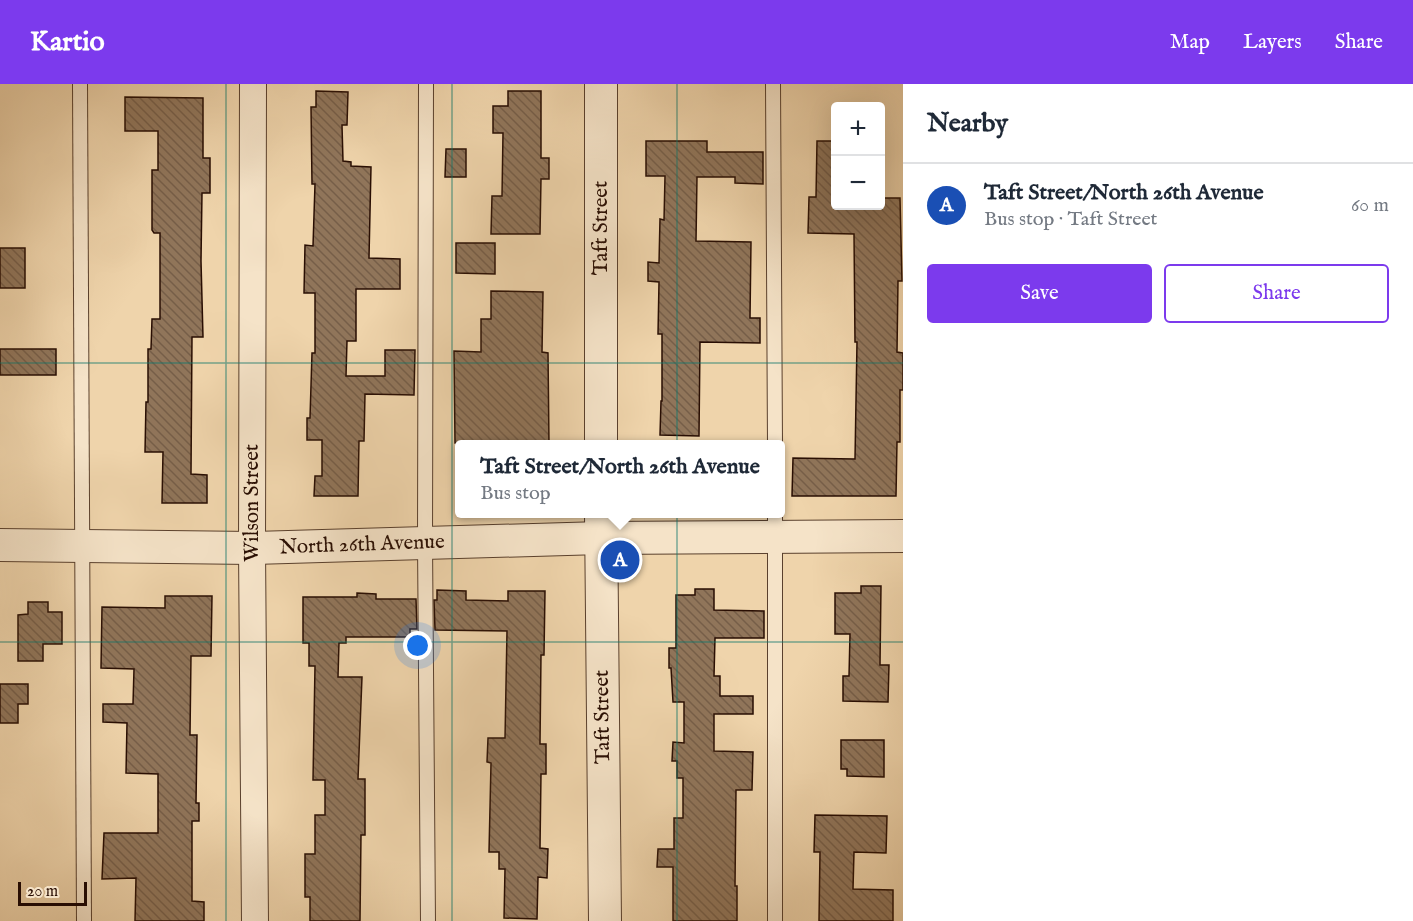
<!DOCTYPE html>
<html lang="en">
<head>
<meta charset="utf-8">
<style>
  :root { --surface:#fff; --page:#f6f6f7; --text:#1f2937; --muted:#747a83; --line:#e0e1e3; --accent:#7c3aed }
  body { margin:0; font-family:"IM FELL English",serif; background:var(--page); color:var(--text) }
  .controls { position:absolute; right:18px; top:18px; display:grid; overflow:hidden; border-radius:6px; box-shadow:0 6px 24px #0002 }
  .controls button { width:54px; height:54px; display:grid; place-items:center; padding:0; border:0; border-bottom:2px solid var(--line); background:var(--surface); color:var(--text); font:30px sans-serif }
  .scale { position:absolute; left:18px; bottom:15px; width:69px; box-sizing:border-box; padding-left:6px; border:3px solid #290e03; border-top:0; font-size:16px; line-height:21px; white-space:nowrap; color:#290e03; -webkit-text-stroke:4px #f5e3c8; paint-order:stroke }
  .you { position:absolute; left:418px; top:562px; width:21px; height:21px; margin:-15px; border:4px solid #fff; border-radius:50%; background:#1a73e8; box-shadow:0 0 0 9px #1a73e833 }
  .badge { display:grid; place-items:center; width:39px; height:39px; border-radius:50%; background:var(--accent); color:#fff; font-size:20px; font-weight:700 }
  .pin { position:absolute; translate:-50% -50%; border:3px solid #fff; box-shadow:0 2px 6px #0006 }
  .popup { position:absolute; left:455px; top:356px; width:330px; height:78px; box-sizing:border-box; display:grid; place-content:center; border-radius:6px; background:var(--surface); filter:drop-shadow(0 2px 4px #0005); font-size:20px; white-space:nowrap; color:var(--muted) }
  .popup b { font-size:22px; color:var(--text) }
  .popup::after { content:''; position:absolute; left:50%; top:100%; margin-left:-12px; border:12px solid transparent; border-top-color:var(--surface) }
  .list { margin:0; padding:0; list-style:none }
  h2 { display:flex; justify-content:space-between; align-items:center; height:78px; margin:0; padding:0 24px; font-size:26px }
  h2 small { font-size:20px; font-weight:400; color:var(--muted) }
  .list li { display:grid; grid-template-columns:39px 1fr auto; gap:18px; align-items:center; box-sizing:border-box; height:84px; padding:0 24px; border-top:2px solid var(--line) }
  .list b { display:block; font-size:22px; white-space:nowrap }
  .list p { margin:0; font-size:20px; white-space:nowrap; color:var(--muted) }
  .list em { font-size:20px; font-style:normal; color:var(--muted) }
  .actions { display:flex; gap:12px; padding:18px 24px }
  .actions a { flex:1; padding:14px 0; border:2px solid var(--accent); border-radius:6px; text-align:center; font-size:21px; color:var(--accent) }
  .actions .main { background:var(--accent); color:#fff }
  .map { position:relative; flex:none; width:903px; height:837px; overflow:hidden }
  header { display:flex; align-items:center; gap:36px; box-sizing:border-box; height:84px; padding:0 30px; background:var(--accent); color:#fff }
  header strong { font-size:28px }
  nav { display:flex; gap:33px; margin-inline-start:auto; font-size:21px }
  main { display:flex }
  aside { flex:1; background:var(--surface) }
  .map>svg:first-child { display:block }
</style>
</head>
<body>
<header>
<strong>Kartio</strong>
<nav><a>Map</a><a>Layers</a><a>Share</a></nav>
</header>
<main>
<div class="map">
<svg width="903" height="837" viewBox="0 0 903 837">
  <defs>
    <pattern id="building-back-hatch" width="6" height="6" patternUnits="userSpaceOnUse" patternTransform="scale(1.5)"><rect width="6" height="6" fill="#90755a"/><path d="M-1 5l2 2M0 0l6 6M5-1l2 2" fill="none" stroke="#765e48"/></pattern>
  </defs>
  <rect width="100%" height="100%" fill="#efd4ab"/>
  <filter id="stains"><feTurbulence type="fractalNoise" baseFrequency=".00333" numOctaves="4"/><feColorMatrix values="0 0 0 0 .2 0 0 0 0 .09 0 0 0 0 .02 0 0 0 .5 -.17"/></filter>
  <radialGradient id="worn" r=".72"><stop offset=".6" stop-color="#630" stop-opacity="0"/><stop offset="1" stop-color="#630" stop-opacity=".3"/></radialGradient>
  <g fill="url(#building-back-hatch)" stroke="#290e03" stroke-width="1.5">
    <path d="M316,7L348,8L347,41H342L343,77L351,78V82L371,83L369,174L400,175V205H356V257H347L346,292H385V266H415L414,311L365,310L364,357H359L358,412H314L315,392H322V356H307V334H310L312,269H315V209H304L305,161L313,162L315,100H312L311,23H316Z"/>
    <path d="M508,7H541V74H549V95H541L540,150H491L492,112H502L503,49H493V22H508Z"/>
    <path d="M125,13L203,14V74H210V109H202L201,177L203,253H192L191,390L207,391V419H162L163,368H145L146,318H148V265H151L152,235H160V149H154L152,146V86H158V47H125Z"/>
    <path d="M646,57H707V68H763V100L735,99V93H697L696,157L751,158L750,234H760V259L700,258L699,352L660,351L661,317H662V250H658L659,198L648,197V178L659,179L660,135L664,136L665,92H646Z"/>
    <path d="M817,57H836V122H880V114H900L902,197H898L897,268L903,269V306H900V358H897L896,412H792L793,374L855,375L857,258H855L854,150L808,149L809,113H816Z"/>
    <path d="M446,65H466V93H445Z"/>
    <path d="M456,159H495V190L456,189Z"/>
    <rect x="0" y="164" width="25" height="40"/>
    <path d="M491,207L543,208L542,268L548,269L549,360L455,359L454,267L481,268V235H491Z"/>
    <rect x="0" y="265" width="56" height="26"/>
    <path d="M861,502H881L880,581H889L888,618L843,617V592H849L850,550H835V509H861Z"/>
    <path d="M695,505H714V526L764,527V554H715L714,592H720V612H753V630H714V667L753,668L752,706H736L735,802H737V837H673V783H657L658,765H674V734H683V694H677V677H672L673,658L684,659V618H673L671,584H669V564H676V511H695Z"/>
    <path d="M437,506L466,507V516L508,517V507H545L544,571H541L540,660H546V690H541L540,764L548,765L547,794L538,793L537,835L504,834L505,785H499V768H489L491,679L487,678L488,654H505L507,547L435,546L434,516H437Z"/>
    <path d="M357,509L376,510V515H416L417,545H410V553H346V559H339L338,593H362L358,695H365V751H361L360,837H310V813H305V770H315V731H325V696H313L315,582H309V559H303V513H357Z"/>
    <path d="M165,512H212L211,572H191L190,651H197L196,719H199V737H192V817L204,818V837H135L136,794L102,795L104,749H158V690L126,689L127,639L103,638V620H133L134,585L101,584L102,523L165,524Z"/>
    <path d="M28,518H48V528H62V560H43V577H18V531L28,530Z"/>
    <path d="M0,600H28V620H18V639H0Z"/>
    <path d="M841,656H884V693L847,692V685H841Z"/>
    <path d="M815,731L887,732L886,769L854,768L853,805L893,806V837H819L820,768H814Z"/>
  </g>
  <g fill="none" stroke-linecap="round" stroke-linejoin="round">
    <g stroke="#5a402d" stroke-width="16">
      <g id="service">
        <path d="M80,0L84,837"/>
        <path d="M426,0L425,459L428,837"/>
        <path d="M773,0L775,360"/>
        <path d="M775,430V837"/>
      </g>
    </g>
    <g stroke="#5a402d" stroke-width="28">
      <path id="minor" d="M253,0L252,464L255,837"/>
    </g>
    <g stroke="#5a402d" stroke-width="34">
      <g id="tertiary">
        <path d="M601,360V0"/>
        <path d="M601,430L605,837"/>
        <path d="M0,461L252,464L601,454L903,452"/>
      </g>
    </g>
    <use href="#service" stroke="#f5e3c8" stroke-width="14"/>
    <use href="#minor" stroke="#f5e3c8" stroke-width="26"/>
    <use href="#tertiary" stroke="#f5e3c8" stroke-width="32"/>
  </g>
  <path fill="none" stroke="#0f766e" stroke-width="1.5" stroke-opacity="0.55" d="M226,0V837M452,0V837M677,0V837M0,279H903M0,558H903"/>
  <g text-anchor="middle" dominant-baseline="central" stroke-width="4.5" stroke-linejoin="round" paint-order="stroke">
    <g font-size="21" fill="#290e03" stroke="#f5e3c8">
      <text transform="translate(601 144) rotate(-90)">Taft Street</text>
      <text transform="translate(252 419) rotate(-90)">Wilson Street</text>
      <text transform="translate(362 461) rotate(-2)">North 26th Avenue</text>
      <text transform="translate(603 633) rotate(-91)">Taft Street</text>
    </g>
  </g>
  <rect width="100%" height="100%" filter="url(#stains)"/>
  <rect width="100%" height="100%" fill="url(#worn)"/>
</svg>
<div class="controls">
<button>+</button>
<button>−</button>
</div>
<div class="scale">20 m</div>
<div class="you"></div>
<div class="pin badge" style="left:620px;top:476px;background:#1a4fb4">A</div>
<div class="popup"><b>Taft Street/North 26th Avenue</b>Bus stop</div>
</div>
<aside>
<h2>Nearby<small></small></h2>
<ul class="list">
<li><span class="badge" style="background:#1a4fb4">A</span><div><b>Taft Street/North 26th Avenue</b><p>Bus stop · Taft Street</p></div><em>60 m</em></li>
</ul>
<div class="actions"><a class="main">Save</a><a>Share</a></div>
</aside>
</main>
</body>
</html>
